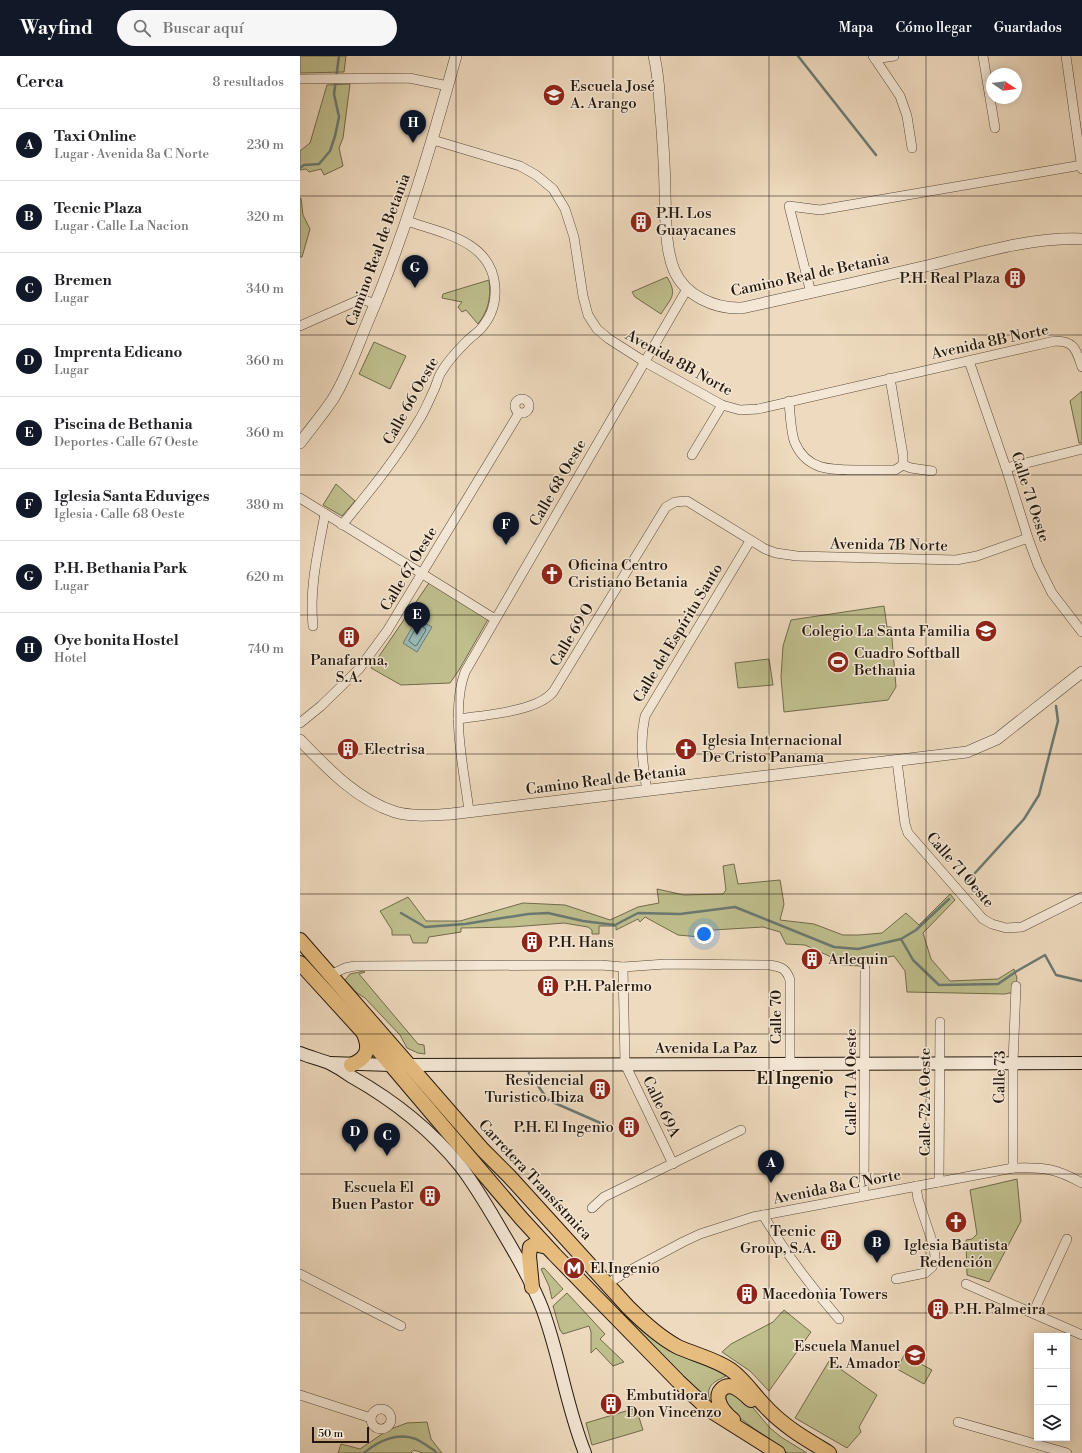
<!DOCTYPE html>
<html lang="es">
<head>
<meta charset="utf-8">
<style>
  :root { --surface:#fff; --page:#f6f6f6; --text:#202124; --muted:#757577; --line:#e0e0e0; --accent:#111827 }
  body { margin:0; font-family:"Libre Bodoni",serif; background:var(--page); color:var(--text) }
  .controls { position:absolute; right:12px; bottom:12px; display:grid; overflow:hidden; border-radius:0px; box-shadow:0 2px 10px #0003 }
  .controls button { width:36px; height:36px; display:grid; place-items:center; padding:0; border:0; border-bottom:1px solid var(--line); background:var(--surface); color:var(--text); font:20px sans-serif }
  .compass { position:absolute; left:686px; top:12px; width:36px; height:36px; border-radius:50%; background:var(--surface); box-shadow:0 2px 10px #0003; rotate:103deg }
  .scale { position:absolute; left:12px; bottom:10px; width:57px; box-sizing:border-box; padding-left:4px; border:2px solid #23170c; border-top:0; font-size:11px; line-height:14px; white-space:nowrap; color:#23170c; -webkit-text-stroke:3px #f4e7d5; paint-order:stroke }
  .you { position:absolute; left:404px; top:878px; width:14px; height:14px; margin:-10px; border:3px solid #fff; border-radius:50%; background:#1a73e8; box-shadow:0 0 0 6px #1a73e833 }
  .badge { display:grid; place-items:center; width:26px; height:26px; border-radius:50%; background:var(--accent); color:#fff; font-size:13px; font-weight:700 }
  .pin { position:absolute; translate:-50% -33px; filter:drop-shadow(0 1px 2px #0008) }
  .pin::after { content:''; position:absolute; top:21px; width:14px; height:12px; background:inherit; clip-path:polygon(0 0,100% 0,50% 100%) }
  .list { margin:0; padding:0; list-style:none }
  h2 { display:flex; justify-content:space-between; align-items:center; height:52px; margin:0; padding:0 16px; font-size:17px }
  h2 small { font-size:13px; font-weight:400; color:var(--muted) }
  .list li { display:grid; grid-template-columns:26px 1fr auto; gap:12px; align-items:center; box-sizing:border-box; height:72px; padding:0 16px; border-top:1px solid var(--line) }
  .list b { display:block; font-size:15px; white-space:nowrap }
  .list p { margin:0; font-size:13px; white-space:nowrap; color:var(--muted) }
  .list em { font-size:13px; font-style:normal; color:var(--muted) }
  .icon { flex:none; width:22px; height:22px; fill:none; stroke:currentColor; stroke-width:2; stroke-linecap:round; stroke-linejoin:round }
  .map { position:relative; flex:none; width:782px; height:1397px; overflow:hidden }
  header { display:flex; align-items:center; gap:24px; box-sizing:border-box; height:56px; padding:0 20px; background:var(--accent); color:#fff }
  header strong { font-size:19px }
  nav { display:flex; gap:22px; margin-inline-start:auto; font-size:14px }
  .search { width:280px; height:36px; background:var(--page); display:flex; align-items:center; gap:10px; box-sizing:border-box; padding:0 14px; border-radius:22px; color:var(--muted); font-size:15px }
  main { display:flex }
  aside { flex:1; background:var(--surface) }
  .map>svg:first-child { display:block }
</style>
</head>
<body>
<header>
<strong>Wayfind</strong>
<div class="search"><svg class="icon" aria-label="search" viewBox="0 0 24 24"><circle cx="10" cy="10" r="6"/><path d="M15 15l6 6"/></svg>Buscar aquí</div>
<nav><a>Mapa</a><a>Cómo llegar</a><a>Guardados</a></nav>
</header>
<main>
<aside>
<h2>Cerca<small>8 resultados</small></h2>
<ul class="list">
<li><span class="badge">A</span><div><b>Taxi Online</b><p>Lugar · Avenida 8a C Norte</p></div><em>230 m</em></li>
<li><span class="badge">B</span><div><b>Tecnic Plaza</b><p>Lugar · Calle La Nacion</p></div><em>320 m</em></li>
<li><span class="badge">C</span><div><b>Bremen</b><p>Lugar</p></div><em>340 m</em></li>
<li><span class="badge">D</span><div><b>Imprenta Edicano</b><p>Lugar</p></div><em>360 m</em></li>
<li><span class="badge">E</span><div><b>Piscina de Bethania</b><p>Deportes · Calle 67 Oeste</p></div><em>360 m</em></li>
<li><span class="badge">F</span><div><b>Iglesia Santa Eduviges</b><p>Iglesia · Calle 68 Oeste</p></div><em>380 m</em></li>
<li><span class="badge">G</span><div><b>P.H. Bethania Park</b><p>Lugar</p></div><em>620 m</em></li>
<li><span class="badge">H</span><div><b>Oye bonita Hostel</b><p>Hotel</p></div><em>740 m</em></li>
</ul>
</aside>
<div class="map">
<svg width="782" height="1397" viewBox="0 0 782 1397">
  <rect width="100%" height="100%" fill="#eedabe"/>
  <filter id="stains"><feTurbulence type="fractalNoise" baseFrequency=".005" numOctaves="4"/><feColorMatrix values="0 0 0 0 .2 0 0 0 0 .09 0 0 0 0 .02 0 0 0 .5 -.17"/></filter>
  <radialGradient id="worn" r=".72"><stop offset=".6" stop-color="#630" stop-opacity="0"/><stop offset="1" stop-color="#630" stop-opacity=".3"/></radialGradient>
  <g fill="#bfbe8d" stroke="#716a4c">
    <path d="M0,0H46L44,16L0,17Z"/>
    <path d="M50,28L43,82L39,92L43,110L24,119L21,113L9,116L6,113L0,114V95L10,87L27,29Z"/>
    <path d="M0,142H1L3,159L10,173L2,201H0Z"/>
    <path d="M367,221C378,239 371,242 361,258L335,241L332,236Z"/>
    <path d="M189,224C191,242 189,253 178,268L166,254L162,256L158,251L162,246L142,242L143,238Z"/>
    <path d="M74,286L106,300L90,333L59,318Z"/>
    <path d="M782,335V387H779L770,345Z"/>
    <path d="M36,428L55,445L42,460L23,449Z"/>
    <path d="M131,524L190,560L159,614L150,627L101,629L71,612Z"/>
    <path d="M584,550L587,571H591L596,631L588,644L484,656L481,621L483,590L491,564Z"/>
    <path d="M469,603L473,629L438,632L435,607Z"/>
    <path d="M434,808L438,828L480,824L484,848L480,864L514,868L543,879H559L582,877L606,857L619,869L650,838L655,844L623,877L631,903L650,925L698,923L714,913L717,922L714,936L705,938L607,936L605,915L594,900L570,904L560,910L541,909L529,900L505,889L486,888L480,876L463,871L413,874L400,881L378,879L345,861L340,866L338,863L316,874V870H299V878H292V874L288,871L264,867L212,871L161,872V876L129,881L127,887H113L110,879H92V874L80,855L108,841L126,865H160L223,847L265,849L310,864L338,851L359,847L357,833L384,839L423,838L426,834L423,810Z"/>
    <path d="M64,915L65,916L59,918L118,988L124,989L125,998L118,997L107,992L100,979L65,942L57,937L45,924L50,918Z"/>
    <path d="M717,1123L721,1165L689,1226L667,1219L666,1184L672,1183L677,1178L670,1134Z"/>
    <path d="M244,1212L263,1233L252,1243L249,1230L241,1213Z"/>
    <path d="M267,1237L305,1278L300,1283L324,1306L313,1310L296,1292L291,1297V1276L289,1270L263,1278L260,1274L253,1250Z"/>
    <path d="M312,1248C329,1262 345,1280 365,1291C384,1302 408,1307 426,1320C414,1326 405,1329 410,1346L393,1332Z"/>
    <path d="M484,1254L511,1276L469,1335L450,1315L422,1296L431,1288L473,1266Z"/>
    <path d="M604,1299L632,1314L624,1328L597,1313Z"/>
    <path d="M529,1305L577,1339L559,1371L561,1376L547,1392L495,1362Z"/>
    <path d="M429,1334L449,1347L470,1372L481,1381L507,1397C501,1397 494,1397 488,1397C483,1396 473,1386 468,1382C458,1375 413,1348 429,1334Z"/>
    <path d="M336,1352L343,1374L292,1389L286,1367Z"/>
    <path d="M127,1366L131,1383L142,1397H123L114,1394L111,1397H38L41,1388L60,1393L88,1374L107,1367Z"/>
  </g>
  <path fill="#9abab6" stroke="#6a7972" d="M117,563L132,571L117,596L103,587Z"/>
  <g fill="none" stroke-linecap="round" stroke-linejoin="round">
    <path stroke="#5e6861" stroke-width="1" d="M118,569L125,572L126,574L117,589L115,590L109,585Z"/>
    <g stroke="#6a7972" stroke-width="2.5">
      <path d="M498,0L576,99"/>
      <path d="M0,112L4,109L19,108L30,95L35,80L39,61L34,38L39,0"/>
      <path d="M666,827L724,763L739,739L758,665L756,650"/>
      <path d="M101,857L125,871L165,868L228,858L248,857L283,865L315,869L338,857L380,858L435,851L534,891L558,893L601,883L613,904L639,929L698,928L717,915L745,899L756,919L782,925"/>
      <path d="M601,883L616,874L649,843"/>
      <path d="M229,1017L248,1044L305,1069"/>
      <path d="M64,1397C78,1385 97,1376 116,1383C122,1386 129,1391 135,1395L136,1397"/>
    </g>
    <g stroke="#564838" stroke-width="10">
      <g id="minor">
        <path d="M573,0L600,40L607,60L612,92"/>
        <path d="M683,0L695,72"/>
        <path d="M766,0L782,113"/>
        <path d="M575,3L594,0"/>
        <path d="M0,23L109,22L148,30"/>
        <path d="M133,84L220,110L236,119L253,133L265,153L274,181L283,240L288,259L297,273L309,283L345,306L422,349L440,354L458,353L755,285C775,285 776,294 782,311"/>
        <path d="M511,237L489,150L520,154L782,109"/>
        <path d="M0,270L61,243L76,248"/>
        <path d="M669,305L706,412L728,482L738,509L752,537L782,576"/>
        <path d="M590,322L603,399V409"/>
        <circle cx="222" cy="350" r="7"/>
        <path d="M489,345C490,357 491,378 495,387C507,414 530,414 555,414C568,414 582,414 595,414L603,409"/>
        <path d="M392,399L422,349"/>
        <path d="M603,409L611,412L632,415"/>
        <path d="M706,412L782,393"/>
        <path d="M0,442L195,563"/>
        <path d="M42,469C70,435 97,402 119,364C125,355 129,344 134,334C137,328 138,320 142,315C149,303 158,294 167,285C172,280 179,276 183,270C192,259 196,246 195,231C192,185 142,177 107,165"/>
        <path d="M13,570C9,532 18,496 25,458"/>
        <path d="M158,663C184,659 236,656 253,636L366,451L375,446L387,445L465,493L476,497L497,500L656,504L677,500L728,482"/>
        <path d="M0,667L21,650L59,613L87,575L219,357"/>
        <path d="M597,705L605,768L608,777L683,863L692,868L706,872L722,871L782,841"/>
        <path d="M347,735C343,708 339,688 345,660L450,485"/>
        <path d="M169,755C164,713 150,656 165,616L387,233"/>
        <path d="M323,911L325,1008L373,1108"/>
        <path d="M30,919L45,912L55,910L301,909L323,911L366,908L470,909C481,911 486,912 490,924V1007"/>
        <path d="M713,1112V1007L716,930"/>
        <path d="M639,1126L640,966"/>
        <path d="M564,1139L565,912"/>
        <path d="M292,1152L304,1141L441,1074"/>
        <path d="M463,1159C485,1196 511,1231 539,1263"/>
        <path d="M0,1218L101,1270"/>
        <path d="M596,1223L625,1217L632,1211L635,1201L634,1191L618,1143L616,1130"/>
        <path d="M307,1228L323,1218L383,1186L400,1178L453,1161L713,1112C743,1111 755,1112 782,1127"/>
        <path d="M666,1228L782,1279"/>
        <path d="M733,1257L767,1183"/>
        <path d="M0,1339L71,1362"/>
        <circle cx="81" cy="1363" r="10"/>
        <path d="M658,1366L767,1397"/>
      </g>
    </g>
    <g stroke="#564838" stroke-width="12">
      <g id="tertiary">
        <path d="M354,0C359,20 359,40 361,60C363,87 365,113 365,139C366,163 365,192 374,214C385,240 415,253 442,252C506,238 571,223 635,208C683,196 732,181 782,183"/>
        <path d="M0,387C11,372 23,358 33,343C48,319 57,291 68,265C105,179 131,90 156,0"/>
        <path d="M0,684C27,712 57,744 95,756C113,761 133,759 151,758L667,696L697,683L782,616"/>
      </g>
    </g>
    <g stroke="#23170c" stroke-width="14">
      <g id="secondary">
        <path d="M0,997C9,1001 19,1003 29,1007C37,1011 45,1016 52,1021C93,1044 131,1074 161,1111C177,1132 190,1155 203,1177C218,1202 232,1226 242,1252C260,1300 266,1350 285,1397"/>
        <path d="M30,1007L91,1009L782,1007"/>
      </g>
    </g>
    <g stroke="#23170c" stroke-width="16">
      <g id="primary">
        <path d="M0,884L183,1094L209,1120L328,1251C343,1266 359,1281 378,1291C396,1299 415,1303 431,1314C445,1324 453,1338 465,1350C483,1370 506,1383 529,1397"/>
        <path d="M0,907L63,976L221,1162L254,1198L378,1325L408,1353L478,1397"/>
        <path d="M51,1009C66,1003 71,994 64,978"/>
        <path d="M232,1231L229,1200L230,1191L235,1188L247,1191"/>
        <path d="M433,1364C427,1359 421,1353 419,1346C418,1342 418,1337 421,1334C431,1323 444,1338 451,1344"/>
      </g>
    </g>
    <use href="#minor" stroke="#f4e7d5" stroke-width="9"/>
    <use href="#tertiary" stroke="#f4e7d5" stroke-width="11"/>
    <use href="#secondary" stroke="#f4e7d5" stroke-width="12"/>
    <use href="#primary" stroke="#e7bd7f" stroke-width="14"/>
  </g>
  <path fill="none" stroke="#23170c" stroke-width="1" stroke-opacity="0.55" d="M156,0V1397M313,0V1397M469,0V1397M626,0V1397M0,140H782M0,279H782M0,419H782M0,559H782M0,698H782M0,838H782M0,978H782M0,1118H782M0,1257H782"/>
  <defs>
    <g id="school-disc" transform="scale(1.15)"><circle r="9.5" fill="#8f2418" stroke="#f4e7d5"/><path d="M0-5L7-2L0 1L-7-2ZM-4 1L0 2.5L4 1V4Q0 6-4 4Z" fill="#fff"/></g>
    <g id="building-disc" transform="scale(1.15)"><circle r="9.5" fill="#8f2418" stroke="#f4e7d5"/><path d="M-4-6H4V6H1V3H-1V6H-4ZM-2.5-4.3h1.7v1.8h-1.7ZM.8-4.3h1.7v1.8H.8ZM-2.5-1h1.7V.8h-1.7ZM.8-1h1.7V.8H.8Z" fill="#fff"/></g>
    <g id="church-disc" transform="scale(1.15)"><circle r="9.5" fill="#8f2418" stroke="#f4e7d5"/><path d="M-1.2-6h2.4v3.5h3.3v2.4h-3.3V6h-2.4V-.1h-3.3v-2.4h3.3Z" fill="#fff"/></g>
    <g id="stadium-disc" transform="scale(1.15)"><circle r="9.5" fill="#8f2418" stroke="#f4e7d5"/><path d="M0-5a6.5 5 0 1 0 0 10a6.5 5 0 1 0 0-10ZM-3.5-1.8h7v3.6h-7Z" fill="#fff"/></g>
    <g id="metro-disc" transform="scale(1.15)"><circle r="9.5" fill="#8f2418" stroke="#f4e7d5"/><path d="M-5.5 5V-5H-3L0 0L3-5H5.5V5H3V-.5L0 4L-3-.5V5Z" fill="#fff"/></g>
  </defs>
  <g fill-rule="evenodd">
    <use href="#school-disc" x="254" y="39"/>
    <use href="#building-disc" x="341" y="166"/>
    <use href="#building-disc" x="715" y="222"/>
    <use href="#church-disc" x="252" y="518"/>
    <use href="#school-disc" x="686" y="575"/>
    <use href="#building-disc" x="49" y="581"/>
    <use href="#stadium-disc" x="538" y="606"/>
    <use href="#building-disc" x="48" y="693"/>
    <use href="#church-disc" x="386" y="693"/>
    <use href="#building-disc" x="232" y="886"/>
    <use href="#building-disc" x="512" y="903"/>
    <use href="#building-disc" x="248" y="930"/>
    <use href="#building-disc" x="300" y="1033"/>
    <use href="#building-disc" x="329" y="1071"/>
    <use href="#building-disc" x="130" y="1140"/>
    <use href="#church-disc" x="656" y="1166"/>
    <use href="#building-disc" x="531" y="1184"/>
    <use href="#metro-disc" x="274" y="1212"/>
    <use href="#building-disc" x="447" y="1238"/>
    <use href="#building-disc" x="638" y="1253"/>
    <use href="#school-disc" x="615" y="1299"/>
    <use href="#building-disc" x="311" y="1348"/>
  </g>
  <g text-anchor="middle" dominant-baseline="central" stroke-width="3" stroke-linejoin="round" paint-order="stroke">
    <g font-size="15" fill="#23170c" stroke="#f4e7d5" text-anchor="start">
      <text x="270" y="30">Escuela José<tspan x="270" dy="17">A. Arango</tspan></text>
      <text x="356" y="157">P.H. Los<tspan x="356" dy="17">Guayacanes</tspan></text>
      <text x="700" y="222" text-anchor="end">P.H. Real Plaza</text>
      <text x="268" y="509">Oficina Centro<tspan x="268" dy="17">Cristiano Betania</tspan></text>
      <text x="670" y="575" text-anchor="end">Colegio La Santa Familia</text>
      <text x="554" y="597">Cuadro Softball<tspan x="554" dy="17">Bethania</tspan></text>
      <text x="49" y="604" text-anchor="middle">Panafarma,<tspan x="49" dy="17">S.A.</tspan></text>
      <text x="402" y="684">Iglesia Internacional<tspan x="402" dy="17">De Cristo Panama</tspan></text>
      <text x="64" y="693">Electrisa</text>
      <text x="248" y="886">P.H. Hans</text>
      <text x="528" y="903">Arlequin</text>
      <text x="264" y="930">P.H. Palermo</text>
      <text x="284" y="1024" text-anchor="end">Residencial<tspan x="284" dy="17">Turistico Ibiza</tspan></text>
      <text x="314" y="1071" text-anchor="end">P.H. El Ingenio</text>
      <text x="114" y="1131" text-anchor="end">Escuela El<tspan x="114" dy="17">Buen Pastor</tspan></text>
      <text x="516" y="1175" text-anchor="end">Tecnic<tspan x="516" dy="17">Group, S.A.</tspan></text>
      <text x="656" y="1189" text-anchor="middle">Iglesia Bautista<tspan x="656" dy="17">Redención</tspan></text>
      <text x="290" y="1212">El Ingenio</text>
      <text x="462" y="1238">Macedonia Towers</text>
      <text x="654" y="1253">P.H. Palmeira</text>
      <text x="600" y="1290" text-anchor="end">Escuela Manuel<tspan x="600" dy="17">E. Amador</tspan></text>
      <text x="326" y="1339">Embutidora<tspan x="326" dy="17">Don Vincenzo</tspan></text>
    </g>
    <g font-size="15" fill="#23170c" stroke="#f4e7d5">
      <text transform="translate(78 194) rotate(-70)">Camino Real de Betania</text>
      <text transform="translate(510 219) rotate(-12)">Camino Real de Betania</text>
      <text transform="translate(690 286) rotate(-12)">Avenida 8B Norte</text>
      <text transform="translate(379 307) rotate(29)">Avenida 8B Norte</text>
      <text transform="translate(111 345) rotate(-61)">Calle 66 Oeste</text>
      <text transform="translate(258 427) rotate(-60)">Calle 68 Oeste</text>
      <text transform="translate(730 441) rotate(72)">Calle 71 Oeste</text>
      <text transform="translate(589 489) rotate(1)">Avenida 7B Norte</text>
      <text transform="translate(109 513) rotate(-59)">Calle 67 Oeste</text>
      <text transform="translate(378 577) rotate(-59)">Calle del Espíritu Santo</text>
      <text transform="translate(272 579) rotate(-59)">Calle 69 O</text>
      <text transform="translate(306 724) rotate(-7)">Camino Real de Betania</text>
      <text transform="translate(660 814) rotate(49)">Calle 71 Oeste</text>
      <text transform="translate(476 961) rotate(-90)">Calle 70</text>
      <text x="406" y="992">Avenida La Paz</text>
      <text transform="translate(700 1021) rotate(-89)">Calle 73</text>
      <text transform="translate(551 1026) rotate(-90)">Calle 71 A Oeste</text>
      <text transform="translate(625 1046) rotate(-90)">Calle 72 A Oeste</text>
      <text transform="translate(361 1051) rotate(64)">Calle 69A</text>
      <text transform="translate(235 1124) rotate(47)">Carretera Transístmica</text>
      <text transform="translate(537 1131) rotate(-11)">Avenida 8a C Norte</text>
    </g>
    <g font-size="16" font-weight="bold" fill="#23170c" stroke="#f4e7d5">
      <text x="495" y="1023">El Ingenio</text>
    </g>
  </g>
  <rect width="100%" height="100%" filter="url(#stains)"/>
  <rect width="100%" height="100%" fill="url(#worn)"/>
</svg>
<div class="controls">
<button>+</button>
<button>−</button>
<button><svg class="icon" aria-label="layers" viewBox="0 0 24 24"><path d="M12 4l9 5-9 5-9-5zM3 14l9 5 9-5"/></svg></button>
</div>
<svg class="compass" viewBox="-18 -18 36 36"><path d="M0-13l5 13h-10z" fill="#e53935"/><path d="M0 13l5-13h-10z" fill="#757577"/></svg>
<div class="scale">50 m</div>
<div class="you"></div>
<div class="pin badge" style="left:471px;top:1127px">A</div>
<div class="pin badge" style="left:577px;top:1207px">B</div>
<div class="pin badge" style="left:87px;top:1100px">C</div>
<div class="pin badge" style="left:55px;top:1096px">D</div>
<div class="pin badge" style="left:117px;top:579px">E</div>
<div class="pin badge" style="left:206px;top:489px">F</div>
<div class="pin badge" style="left:115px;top:232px">G</div>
<div class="pin badge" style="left:113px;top:87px">H</div>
</div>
</main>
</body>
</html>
